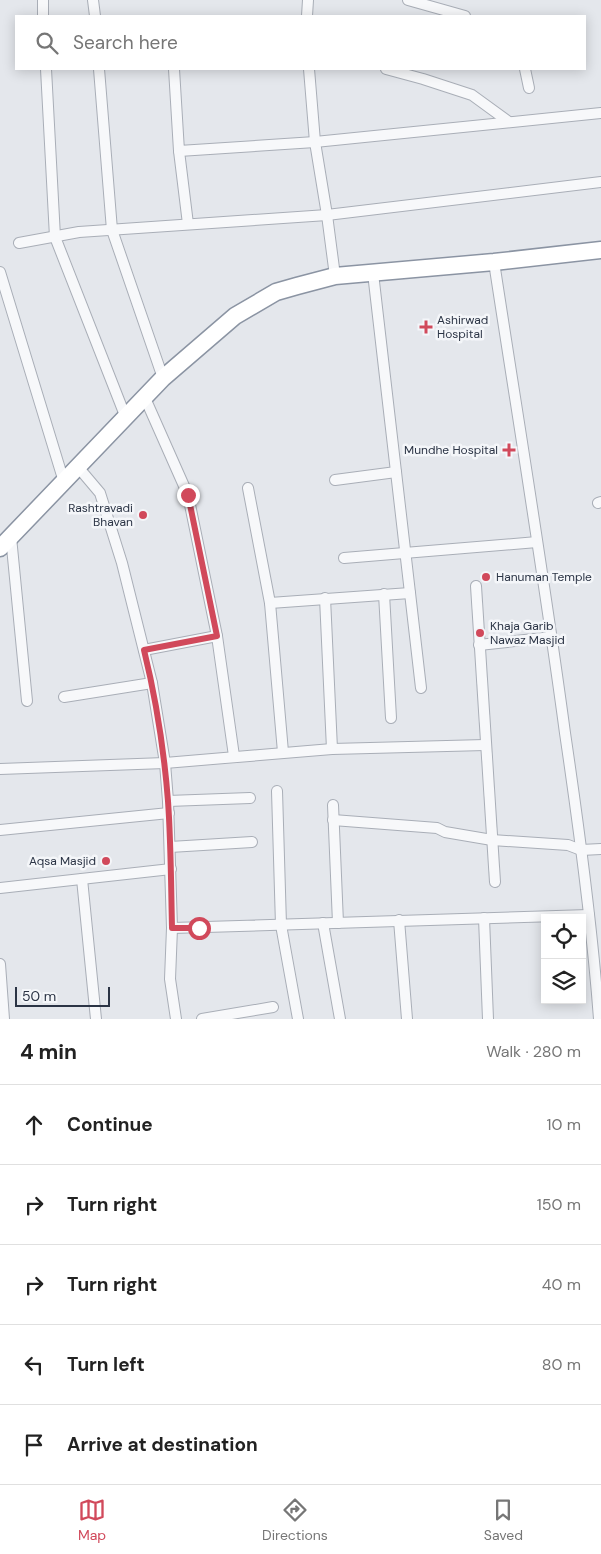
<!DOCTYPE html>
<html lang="en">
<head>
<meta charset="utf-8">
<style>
  :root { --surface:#fff; --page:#f2f2f2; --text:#222; --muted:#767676; --line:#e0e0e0; --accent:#d1495b }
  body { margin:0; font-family:"DM Sans",sans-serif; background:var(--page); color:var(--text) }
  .controls { position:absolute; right:15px; bottom:15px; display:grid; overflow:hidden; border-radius:0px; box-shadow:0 2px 12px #0003 }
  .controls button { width:45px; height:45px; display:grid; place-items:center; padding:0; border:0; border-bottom:1px solid var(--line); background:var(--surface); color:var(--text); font:25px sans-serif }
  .scale { position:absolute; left:15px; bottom:12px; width:95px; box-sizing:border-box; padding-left:5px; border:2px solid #2b3445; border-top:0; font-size:14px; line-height:18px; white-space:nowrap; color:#2b3445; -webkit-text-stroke:4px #f4f6f9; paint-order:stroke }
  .stop { position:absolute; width:15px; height:15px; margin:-11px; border:4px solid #d1495b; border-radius:50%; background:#fff }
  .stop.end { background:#d1495b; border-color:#fff; box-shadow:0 1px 5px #0008 }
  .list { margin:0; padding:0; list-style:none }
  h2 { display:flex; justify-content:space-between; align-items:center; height:65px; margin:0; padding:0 20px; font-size:21px }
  h2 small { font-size:16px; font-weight:400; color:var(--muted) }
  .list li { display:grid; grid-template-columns:32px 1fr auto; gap:15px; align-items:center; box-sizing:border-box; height:80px; padding:0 20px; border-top:1px solid var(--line) }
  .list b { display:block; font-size:19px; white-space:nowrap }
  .list em { font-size:16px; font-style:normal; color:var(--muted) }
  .icon { flex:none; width:28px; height:28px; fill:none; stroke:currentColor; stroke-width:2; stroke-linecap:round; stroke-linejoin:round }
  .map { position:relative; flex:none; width:601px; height:1019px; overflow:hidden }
  .search { position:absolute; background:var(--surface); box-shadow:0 2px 12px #0003; left:15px; right:15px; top:15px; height:55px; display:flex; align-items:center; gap:12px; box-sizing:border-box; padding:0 18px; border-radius:0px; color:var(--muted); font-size:19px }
  .sheet { height:465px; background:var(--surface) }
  nav { display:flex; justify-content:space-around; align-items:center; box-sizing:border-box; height:70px; border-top:1px solid var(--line); background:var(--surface); font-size:14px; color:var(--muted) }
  nav a { display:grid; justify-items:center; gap:2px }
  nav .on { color:var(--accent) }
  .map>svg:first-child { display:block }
</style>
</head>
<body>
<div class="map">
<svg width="601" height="1019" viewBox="0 0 601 1019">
  <rect width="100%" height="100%" fill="#e4e7ec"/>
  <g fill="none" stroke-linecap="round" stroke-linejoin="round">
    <g stroke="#a9aeb7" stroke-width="12">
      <g id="minor">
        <path d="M43,0V16"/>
        <path d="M93,0L95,16"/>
        <path d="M408,0L465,16"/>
        <path d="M307,16L308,0"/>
        <path d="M46,69L55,237L126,418"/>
        <path d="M99,69L112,230L163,378"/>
        <path d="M174,69L179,151L315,142L601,113"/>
        <path d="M309,69L315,142L327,215L335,276"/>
        <path d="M386,69L423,79L472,95L509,122"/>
        <path d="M525,69L529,88"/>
        <path d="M179,151L188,224"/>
        <path d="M19,243L79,232L327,215L601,182"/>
        <path d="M494,262C518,419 544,576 565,733C579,828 592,923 599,1019"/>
        <path d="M0,272L64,482"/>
        <path d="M373,273L421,688"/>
        <path d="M145,398L188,495L217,636L234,756"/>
        <path d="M78,467L100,493L122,563L152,683L165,763L168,801L172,928L170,979L176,1019"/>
        <path d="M335,480L396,472"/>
        <path d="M248,488L270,603L283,752"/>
        <path d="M598,503L601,502"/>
        <path d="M11,537L27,701"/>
        <path d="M344,558L537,542"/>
        <path d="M476,586L495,882"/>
        <path d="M384,594L391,718"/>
        <path d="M325,598L332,749"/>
        <path d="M270,603L410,593"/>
        <path d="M479,645L552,637"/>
        <path d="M144,650L217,636"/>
        <path d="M64,697L152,683"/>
        <path d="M0,769L165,763L332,749L485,745"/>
        <path d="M277,791L281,925L298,1019"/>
        <path d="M168,801L250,798"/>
        <path d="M333,805L338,923"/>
        <path d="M333,820L437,828L445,832L492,840L568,845L581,850L601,849"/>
        <path d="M0,830L169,813"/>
        <path d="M170,847L252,842"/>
        <path d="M82,879L96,1019"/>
        <path d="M0,888L171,869"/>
        <path d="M484,918L488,1019"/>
        <path d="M399,920L407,1019"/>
        <path d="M323,923L340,1019"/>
        <path d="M172,928L589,915"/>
        <path d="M0,964L4,1019"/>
        <path d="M202,1019L273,1007"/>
      </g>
    </g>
    <g stroke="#8b94a3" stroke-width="19">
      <path id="trunk" d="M0,548L163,378L235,316L276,292L297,286L335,276L494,262L601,250"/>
    </g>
    <use href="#minor" stroke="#f7f8fa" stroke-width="10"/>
    <use href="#trunk" stroke="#fff" stroke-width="16"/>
  </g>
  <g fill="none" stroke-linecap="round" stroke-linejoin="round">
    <path stroke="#d1495b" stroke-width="6" d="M188,495L217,636L144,650C156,699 164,750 168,801C171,843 171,886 172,928H199"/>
  </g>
  <g fill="#d1495b" stroke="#f4f6f9" stroke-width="2">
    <path d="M423.5 319.5h5v5h5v5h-5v5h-5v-5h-5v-5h5z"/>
    <path d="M506.5 442.5h5v5h5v5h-5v5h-5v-5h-5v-5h5z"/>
    <circle cx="143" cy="515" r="5"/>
    <circle cx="486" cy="577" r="5"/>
    <circle cx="480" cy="633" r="5"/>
    <circle cx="106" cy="861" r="5"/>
  </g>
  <g text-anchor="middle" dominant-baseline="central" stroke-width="5" stroke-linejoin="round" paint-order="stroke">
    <g font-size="12" fill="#2b3445" stroke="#f4f6f9" text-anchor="start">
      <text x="437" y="320">Ashirwad<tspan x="437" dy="14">Hospital</tspan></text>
      <text x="498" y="450" text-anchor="end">Mundhe Hospital</text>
      <text x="133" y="508" text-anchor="end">Rashtravadi<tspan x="133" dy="14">Bhavan</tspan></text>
      <text x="496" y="577">Hanuman Temple</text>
      <text x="490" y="626">Khaja Garib<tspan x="490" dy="14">Nawaz Masjid</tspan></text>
      <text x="96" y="861" text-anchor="end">Aqsa Masjid</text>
    </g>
  </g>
</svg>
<div class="controls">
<button><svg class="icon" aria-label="locate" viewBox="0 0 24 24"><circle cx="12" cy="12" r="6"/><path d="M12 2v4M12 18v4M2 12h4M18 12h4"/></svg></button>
<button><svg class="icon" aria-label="layers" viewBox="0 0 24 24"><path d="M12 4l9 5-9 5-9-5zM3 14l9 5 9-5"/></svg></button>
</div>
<div class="scale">50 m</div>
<div class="stop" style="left:199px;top:928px"></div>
<div class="stop end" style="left:188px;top:495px"></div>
<div class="search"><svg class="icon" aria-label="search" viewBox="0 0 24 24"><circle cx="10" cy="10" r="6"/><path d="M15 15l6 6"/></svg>Search here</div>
</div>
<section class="sheet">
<h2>4 min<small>Walk · 280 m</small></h2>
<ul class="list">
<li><svg class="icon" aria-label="ahead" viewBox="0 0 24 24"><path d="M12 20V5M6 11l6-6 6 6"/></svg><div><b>Continue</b></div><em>10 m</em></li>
<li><svg class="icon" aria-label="right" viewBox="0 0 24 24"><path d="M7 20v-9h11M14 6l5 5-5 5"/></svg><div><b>Turn right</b></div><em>150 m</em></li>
<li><svg class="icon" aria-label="right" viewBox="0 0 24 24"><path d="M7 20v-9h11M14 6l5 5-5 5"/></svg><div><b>Turn right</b></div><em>40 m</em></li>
<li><svg class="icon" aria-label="left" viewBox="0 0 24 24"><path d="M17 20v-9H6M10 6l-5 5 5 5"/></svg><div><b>Turn left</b></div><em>80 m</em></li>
<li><svg class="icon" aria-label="arrive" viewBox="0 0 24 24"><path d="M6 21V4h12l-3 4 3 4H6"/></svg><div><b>Arrive at destination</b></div></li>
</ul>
</section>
<nav>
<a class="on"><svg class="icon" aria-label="map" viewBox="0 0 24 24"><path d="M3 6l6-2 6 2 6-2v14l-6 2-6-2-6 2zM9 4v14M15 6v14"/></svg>Map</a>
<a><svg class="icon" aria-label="directions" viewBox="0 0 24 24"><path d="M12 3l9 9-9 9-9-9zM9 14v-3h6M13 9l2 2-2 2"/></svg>Directions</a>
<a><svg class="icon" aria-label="saved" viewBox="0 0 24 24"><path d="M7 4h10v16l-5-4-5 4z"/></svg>Saved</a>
</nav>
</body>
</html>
